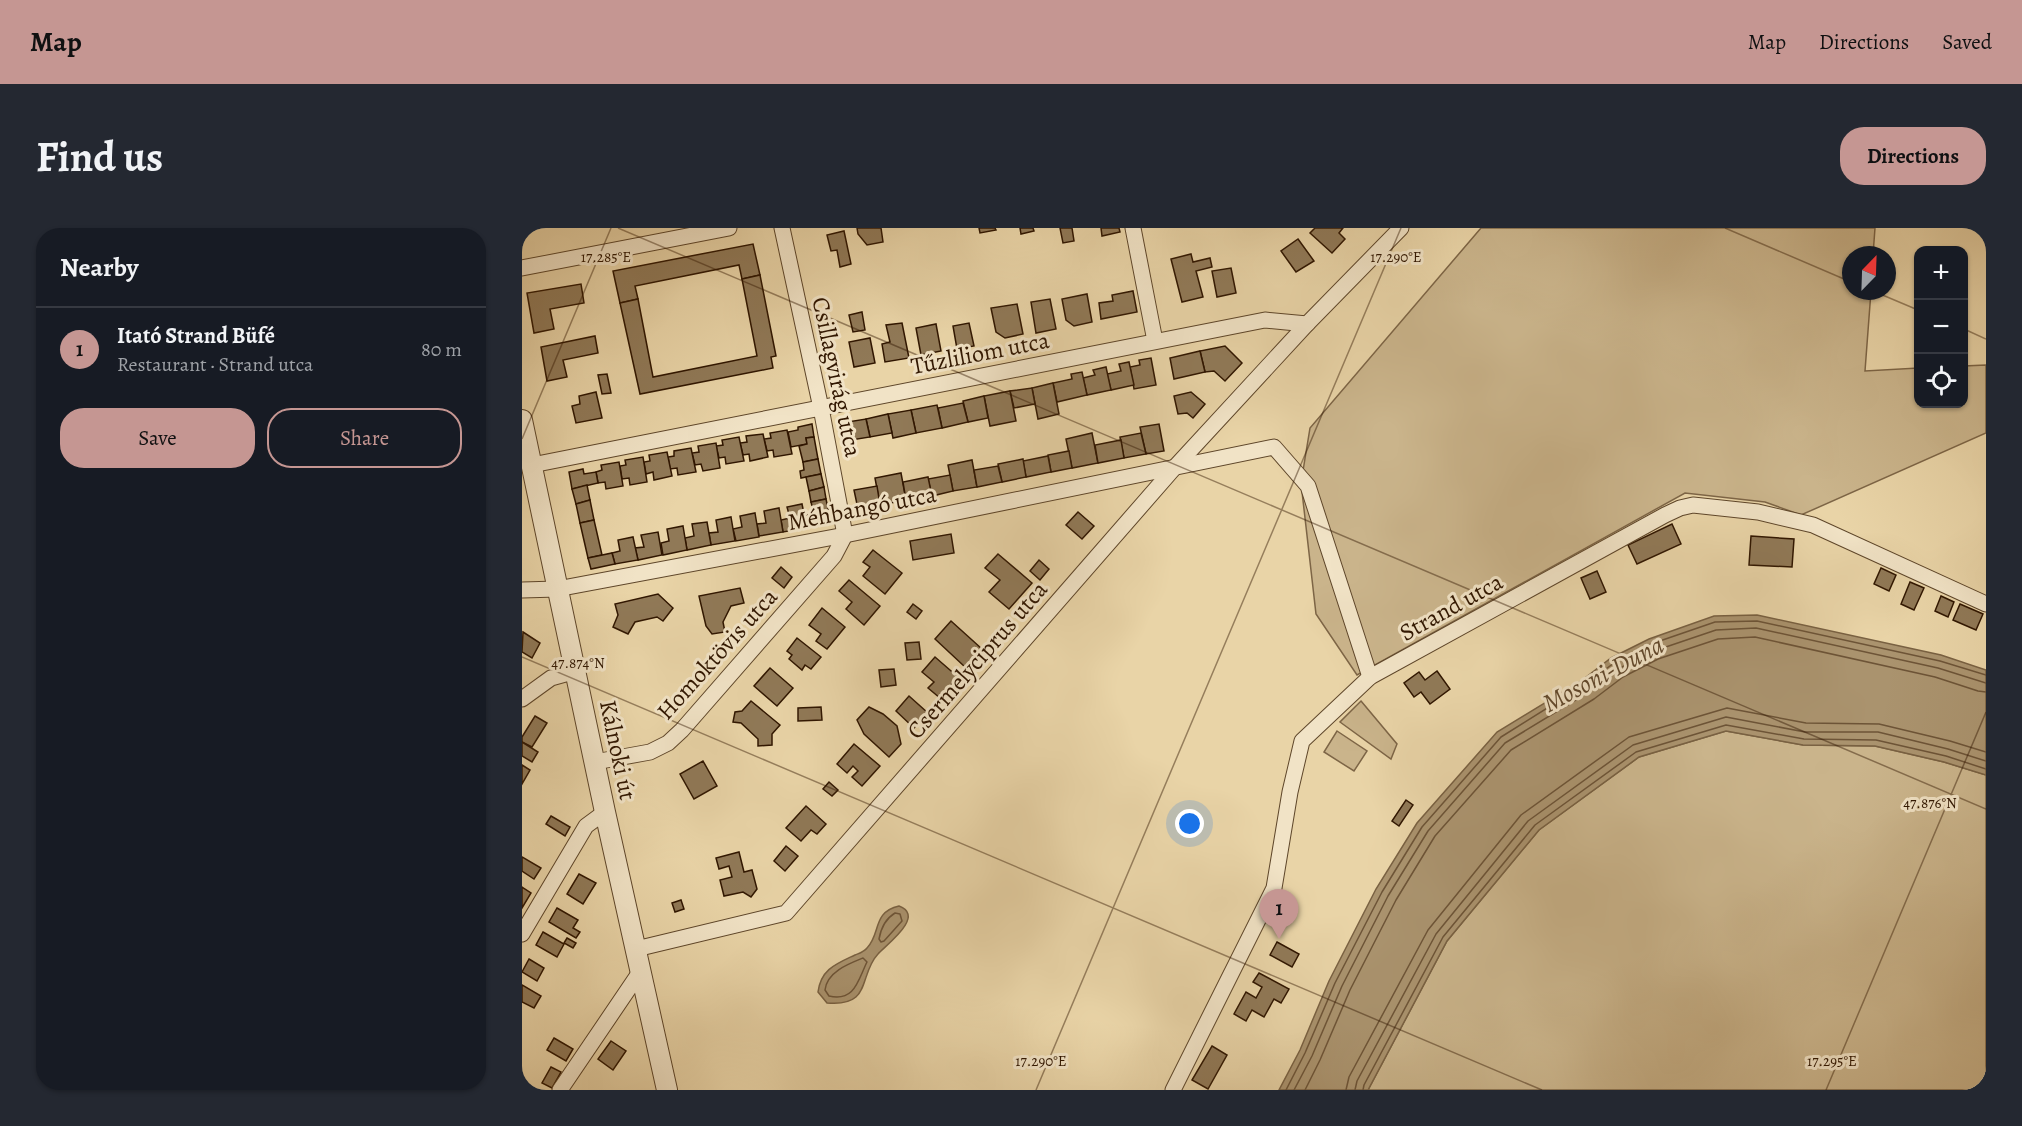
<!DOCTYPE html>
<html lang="en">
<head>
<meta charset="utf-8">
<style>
  :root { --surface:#171b24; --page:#242831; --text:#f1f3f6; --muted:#9ea1a6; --line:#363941; --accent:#c59692 }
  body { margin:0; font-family:Alegreya,serif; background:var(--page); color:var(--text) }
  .controls { position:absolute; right:18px; top:18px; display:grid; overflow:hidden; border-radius:12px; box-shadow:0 2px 4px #0004 }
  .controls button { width:54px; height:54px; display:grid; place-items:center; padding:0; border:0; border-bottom:2px solid var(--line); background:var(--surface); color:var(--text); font:30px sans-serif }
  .compass { position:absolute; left:1320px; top:18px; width:54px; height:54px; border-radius:50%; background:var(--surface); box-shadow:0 2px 4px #0004; rotate:23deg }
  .you { position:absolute; left:668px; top:596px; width:21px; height:21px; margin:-15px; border:4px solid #fff; border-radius:50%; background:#1a73e8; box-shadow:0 0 0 9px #1a73e833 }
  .badge { display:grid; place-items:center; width:39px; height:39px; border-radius:50%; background:var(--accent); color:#111; font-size:20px; font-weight:700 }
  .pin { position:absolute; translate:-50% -50px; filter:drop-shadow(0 2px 3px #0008) }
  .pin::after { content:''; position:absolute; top:32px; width:21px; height:18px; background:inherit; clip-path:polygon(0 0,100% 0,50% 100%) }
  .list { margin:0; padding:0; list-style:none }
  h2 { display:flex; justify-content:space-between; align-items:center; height:78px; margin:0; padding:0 24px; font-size:26px }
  h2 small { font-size:20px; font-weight:400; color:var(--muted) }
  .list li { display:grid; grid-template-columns:39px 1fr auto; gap:18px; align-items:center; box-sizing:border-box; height:84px; padding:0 24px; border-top:2px solid var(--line) }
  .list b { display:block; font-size:22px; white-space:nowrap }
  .list p { margin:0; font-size:20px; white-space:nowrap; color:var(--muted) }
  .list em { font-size:20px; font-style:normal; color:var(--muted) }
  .actions { display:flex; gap:12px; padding:18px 24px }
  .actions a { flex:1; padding:14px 0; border:2px solid var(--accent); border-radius:24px; text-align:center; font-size:21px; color:var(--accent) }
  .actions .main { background:var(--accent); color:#111 }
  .icon { flex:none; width:33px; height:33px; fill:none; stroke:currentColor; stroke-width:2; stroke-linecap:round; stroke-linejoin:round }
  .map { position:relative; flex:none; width:1464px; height:862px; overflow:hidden; border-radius:24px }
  header { display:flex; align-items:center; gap:36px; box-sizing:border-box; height:84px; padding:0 30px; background:var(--accent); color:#111 }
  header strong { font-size:28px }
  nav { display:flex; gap:33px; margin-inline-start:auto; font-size:21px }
  .intro { display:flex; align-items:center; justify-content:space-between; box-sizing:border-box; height:144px; padding:0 36px }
  h1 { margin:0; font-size:42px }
  .button { padding:15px 27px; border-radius:24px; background:var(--accent); color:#111; font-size:21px; font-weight:700 }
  main { display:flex; gap:36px; padding:0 36px }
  aside { flex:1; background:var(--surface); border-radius:24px; box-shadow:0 2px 4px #0004 }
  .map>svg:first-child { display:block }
</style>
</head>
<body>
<header>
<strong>Map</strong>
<nav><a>Map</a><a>Directions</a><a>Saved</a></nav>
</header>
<div class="intro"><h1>Find us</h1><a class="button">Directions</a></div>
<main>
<aside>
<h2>Nearby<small></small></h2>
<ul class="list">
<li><span class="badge">1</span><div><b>Itató Strand Büfé</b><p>Restaurant · Strand utca</p></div><em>80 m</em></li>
</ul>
<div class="actions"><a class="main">Save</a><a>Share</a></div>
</aside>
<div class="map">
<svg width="1464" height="862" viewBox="0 0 1464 862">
  <rect width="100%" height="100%" fill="#e9d4a7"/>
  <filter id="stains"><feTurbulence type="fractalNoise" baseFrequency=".00333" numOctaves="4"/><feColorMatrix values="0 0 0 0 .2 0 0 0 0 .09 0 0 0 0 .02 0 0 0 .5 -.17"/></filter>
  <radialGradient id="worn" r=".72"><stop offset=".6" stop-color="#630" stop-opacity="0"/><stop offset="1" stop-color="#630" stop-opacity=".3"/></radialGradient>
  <g fill="#cab48b" stroke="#7d6546" stroke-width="1.5">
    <path d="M959,0H1353L1351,27H1329V63H1349L1343,143L1396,140V176H1442V138L1464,137V205L1279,287L1243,274L1163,265L835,447L794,386L779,255L788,200Z"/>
    <path d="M839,473L875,516L869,531L818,494Z"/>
    <path d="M815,503L845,523L832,543L802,524Z"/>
    <path d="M1204,503L1281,517L1353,518L1422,534L1464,547V862H846L925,713L1017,602L1117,529Z"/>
  </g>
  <g fill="#aa936e" stroke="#796142" stroke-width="1.5">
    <path d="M1235,387L1419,427L1464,442V547L1422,534L1353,518L1281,517L1204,503L1117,529L1017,602L925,713L846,862H757L778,822L807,753L854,661L895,595L975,504L1059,453L1089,430L1127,411L1192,388Z"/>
    <path d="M377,678C404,688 364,717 356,726C336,747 351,779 305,775L296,764C299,741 314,736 333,727C338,725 342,724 345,720C359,706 350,684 377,678Z"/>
  </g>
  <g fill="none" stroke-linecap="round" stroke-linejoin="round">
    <g stroke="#6d5437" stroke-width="1.5">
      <path d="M373,685L378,686L380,693L362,713L359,714L357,711C359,700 363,691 373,685Z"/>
      <path d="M341,730L345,734C336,752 333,774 307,768L303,762C305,744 326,736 341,730Z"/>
      <path d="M764,862L783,825L813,755L860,664L900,599L979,509L1062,457L1092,435L1129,416L1193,394L1235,393L1418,433L1464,447"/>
      <path d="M772,862L790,828L820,758L866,668L906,603L983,515L1067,464L1096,441L1132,423L1194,402L1234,400L1416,440L1464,455"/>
      <path d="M783,862L798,832L828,762L874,672L913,608L989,522L1072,471L1101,449L1136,431L1196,411L1233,409L1413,449L1456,463L1464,464"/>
      <path d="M824,862L827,849L906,702L999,587L1107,509L1205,480L1284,495L1357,496L1428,513L1464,524"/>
      <path d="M833,862L835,853L914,706L1006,593L1111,517L1204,489L1283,504H1356L1426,521L1464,533"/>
      <path d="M841,862L842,857L921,709L1013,597L1114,524L1204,497L1282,511L1354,512L1424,528L1464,541"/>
    </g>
  </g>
  <g fill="#907957" stroke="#301600" stroke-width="1.5">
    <path d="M335,0H359L361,14L345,17L336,6Z"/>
    <path d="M457,0H473L474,2L458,5Z"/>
    <path d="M498,0H511L512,3L499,6Z"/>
    <path d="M538,0H550L552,13L541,15Z"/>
    <path d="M579,0H597L598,4L580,8Z"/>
    <path d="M793,0H821L817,5L823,11L810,25L788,5Z"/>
    <path d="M322,3L329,36L318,39L315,22L309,23L305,7Z"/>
    <path d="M776,11L792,33L774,44L759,23Z"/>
    <path d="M231,16L238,47L220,51L217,37L113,58L116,71L98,75L91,43Z"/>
    <path d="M669,26L671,34L688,30L690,39L674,43L681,69L660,74L649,31Z"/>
    <path d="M709,40L714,65L695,69L690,43Z"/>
    <path d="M238,47L254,128L249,129L251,140L118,166L98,75L116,71L131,149L235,128L220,51Z"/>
    <path d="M59,56L62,75L28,81L32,101L12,105L5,65Z"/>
    <path d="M611,63L615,84L579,91L577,75L591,73L590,67Z"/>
    <path d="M565,66L570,94L552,98L544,92L540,71Z"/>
    <path d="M528,71L534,101L514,105L509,74Z"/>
    <path d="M495,76L501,106L483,110L474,104L469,80Z"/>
    <path d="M340,84L343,102L331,104L327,87Z"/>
    <path d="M380,95L387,130L363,134L360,116L368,114L364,97Z"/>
    <path d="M447,95L452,118L435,121L431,98Z"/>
    <path d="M414,96L419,123L399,127L394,100Z"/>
    <path d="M73,108L76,125L41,132L45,149L25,153L19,119Z"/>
    <path d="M348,110L353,135L332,139L327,114Z"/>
    <path d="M703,118L720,135L703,153L692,143L683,144L678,123Z"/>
    <path d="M678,123L683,144L652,151L648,130Z"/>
    <path d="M629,130L634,157L612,161L608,139L618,137L617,132Z"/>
    <path d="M607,134L612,157L589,162L585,146L599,143L597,136Z"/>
    <path d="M584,139L589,162L565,167L561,150L573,147L571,142Z"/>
    <path d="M560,144L565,167L535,174L531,155L550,151L549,146Z"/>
    <path d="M85,146L89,165L80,166L76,147Z"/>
    <path d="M531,155L537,186L516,191L510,160Z"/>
    <path d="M510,160L513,176L492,180L488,163Z"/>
    <path d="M488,163L494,193L468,198L462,168Z"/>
    <path d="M74,164L80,190L54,195L50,178L58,176L57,168Z"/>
    <path d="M669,164L683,176L671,190L665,185L656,186L652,168Z"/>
    <path d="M462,168L466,190L446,194L441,173Z"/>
    <path d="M441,175L446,194L420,200L416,180Z"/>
    <path d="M415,177L420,200L394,205L389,182Z"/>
    <path d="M389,182L394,205L371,210L366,186Z"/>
    <path d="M366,186L370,205L348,209L344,191Z"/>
    <path d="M344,191L348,209L323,213L319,195Z"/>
    <path d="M290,196L292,209L284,210L285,216L269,219L266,204L276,202V199Z"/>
    <path d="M637,196L642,223L624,226L618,199Z"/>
    <path d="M265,202L270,226L252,229L251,222L245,223L242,211L249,210L248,205Z"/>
    <path d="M570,205L576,235L550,240L544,211Z"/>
    <path d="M619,205L624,226L602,230L598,209Z"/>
    <path d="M241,206L246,229L228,233L227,226L221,227L218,215L225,214L224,208Z"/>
    <path d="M217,209L222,233L204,236L203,229L197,230L194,218L201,217L200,212Z"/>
    <path d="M292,209L296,231L281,234L277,218L285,216L284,210Z"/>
    <path d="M599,212L602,230L576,235L573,217Z"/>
    <path d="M194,215L198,240L181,243L179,236L173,237L170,225L177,224L176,218Z"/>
    <path d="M169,220L174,244L156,247L155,240L148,241L146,229L152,228V223Z"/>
    <path d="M547,223L550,240L529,244L526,227Z"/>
    <path d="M145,224L150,248L132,252L131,244L124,246L122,234L128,233L127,227Z"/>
    <path d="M526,228L529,244L504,249L501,233Z"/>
    <path d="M121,229L125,254L108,257L107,250L100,251L98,238L104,237L103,232Z"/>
    <path d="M296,231L299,246L279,250L278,243L282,242L281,234Z"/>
    <path d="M501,231L504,249L480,254L476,236Z"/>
    <path d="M450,232L455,259L431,263L426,237Z"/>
    <path d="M97,234L101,258L84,261L83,254L76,255L74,244L80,242L79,237Z"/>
    <path d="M476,238L480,254L455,259L452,242Z"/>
    <path d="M61,241L62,246L74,244L76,255L50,261L47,244Z"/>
    <path d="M379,245L384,272L358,277L353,250Z"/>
    <path d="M299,246L302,259L287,263L284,249Z"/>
    <path d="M428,247L431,263L410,268L406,251Z"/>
    <path d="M406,249L410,268L384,272L381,254Z"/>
    <path d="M65,257L68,272L54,276L50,261Z"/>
    <path d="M355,258L358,277L336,281L332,262Z"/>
    <path d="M302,259L304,271L289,274L287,263Z"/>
    <path d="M304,271L309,295L285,299L283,287L292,286L289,274Z"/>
    <path d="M68,272L72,292L58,295L54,276Z"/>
    <path d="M280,276L285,300L261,304L259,292L268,290L265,279Z"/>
    <path d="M257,280L261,304L237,308L235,296L244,295L242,283Z"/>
    <path d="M556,284L572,298L560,311L544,297Z"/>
    <path d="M233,285L237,309L214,313L211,301L220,299L218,288Z"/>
    <path d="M209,289L213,313L189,317L187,305L196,304L194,292Z"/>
    <path d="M72,292L80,327L66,330L58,295Z"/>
    <path d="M185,294L189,317L165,322L163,310L172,308L170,296Z"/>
    <path d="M1150,296L1159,316L1115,336L1106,317Z"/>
    <path d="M161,298L165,322L141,327L139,315L147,313L145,301Z"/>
    <path d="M136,304L140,327L116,332L113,320L122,319L119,307Z"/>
    <path d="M429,306L432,325L391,332L388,313Z"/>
    <path d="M1229,308L1272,311L1270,339L1227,337Z"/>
    <path d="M111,309L116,332L93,336L90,325L98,323L96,312Z"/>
    <path d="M351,322L380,345L363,366L341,348L348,339L341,334Z"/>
    <path d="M90,325L93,336L69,341L66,330Z"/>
    <path d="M476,326L510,355L487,381L467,364L478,352L463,340Z"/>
    <path d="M517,332L527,341L518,352L508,343Z"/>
    <path d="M259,339L270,349L262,360L250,350Z"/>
    <path d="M1359,340L1374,347L1367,363L1352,356Z"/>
    <path d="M1075,343L1084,364L1068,371L1059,350Z"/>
    <path d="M327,352L358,378L342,397L324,381L330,374L317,363Z"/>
    <path d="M1388,354L1402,360L1392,382L1379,376Z"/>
    <path d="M218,360L222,375L209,378L201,394L203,404L190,406L184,398L177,368Z"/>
    <path d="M136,366L151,380L141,393L135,389L113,394L106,406L91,399L96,387L93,376Z"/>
    <path d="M1419,368L1432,374L1426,389L1413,383Z"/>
    <path d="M391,376L400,383L394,391L385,384Z"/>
    <path d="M1438,376L1461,386L1454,402L1431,392Z"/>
    <path d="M300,380L323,399L305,421L294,413L299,406L287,397Z"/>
    <path d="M429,393L460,421L443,439L413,411Z"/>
    <path d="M1,404L18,415L10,430L0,424Z"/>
    <path d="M275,410L299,429L289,441L283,437L280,442L267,431L270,427L265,423Z"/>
    <path d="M397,414L399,431L385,432L383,415Z"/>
    <path d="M413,429L436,449L418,470L406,460L412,454L400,444Z"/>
    <path d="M248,440L271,460L255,478L232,458Z"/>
    <path d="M372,441L374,457L359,459L357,442Z"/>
    <path d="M915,443L928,461L908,476L899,464L892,469L882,455L897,444L903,452Z"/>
    <path d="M387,468L406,485L392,500L374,483Z"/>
    <path d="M229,473L258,497L250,506V517L236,518V511L219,495L211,494L213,484L220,483Z"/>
    <path d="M299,479L300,492L276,493V480Z"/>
    <path d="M347,479L361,486L375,498L379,516L367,529L342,506L335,492Z"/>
    <path d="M13,488L25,495L10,519L0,514V509Z"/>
    <path d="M0,514L16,524L10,534L0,528Z"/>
    <path d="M332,516L358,538L340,558L330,549L336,543L331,538L325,545L315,536Z"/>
    <path d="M181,533L195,558L172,571L158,546Z"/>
    <path d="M0,537L8,542L0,556Z"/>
    <path d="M307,554L316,562L310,568L301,561Z"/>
    <path d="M884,572L891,577L877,598L870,593Z"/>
    <path d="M284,578L304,596L295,606L289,602L279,613L264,600Z"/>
    <path d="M29,588L48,599L43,608L24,596Z"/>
    <path d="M264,618L276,628L263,643L252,633Z"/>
    <path d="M217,624L222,644L230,642L235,661L229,669L221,664L202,668L198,652L210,649L207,638L197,641L194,630Z"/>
    <path d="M0,629L19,640L12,651L0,643Z"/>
    <path d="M57,646L74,655L61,676L45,666Z"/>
    <path d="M0,659L9,665L0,680Z"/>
    <path d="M159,672L162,681L153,684L150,675Z"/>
    <path d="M35,680L56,692L51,700L58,704L54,710L27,694Z"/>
    <path d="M21,704L42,716L35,729L14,717Z"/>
    <path d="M45,710L54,715L51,720L42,715Z"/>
    <path d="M755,714L777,726L770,739L748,727Z"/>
    <path d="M7,731L22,740L15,753L0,744Z"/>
    <path d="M737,745L767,761L759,775L752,771L742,789L730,782L724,793L712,786L724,764L734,770L740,759L731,754Z"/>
    <path d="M0,757L19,768L12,780L0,774Z"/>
    <path d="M32,810L51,821L44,833L25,822Z"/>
    <path d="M89,813L104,823L91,842L76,831Z"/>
    <path d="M690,818L705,827L686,861L670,852Z"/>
    <path d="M29,839L39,844L30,860L20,855Z"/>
  </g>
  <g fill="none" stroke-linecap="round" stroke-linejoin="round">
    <g stroke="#5e462a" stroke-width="17">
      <g id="minor">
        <path d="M611,0L633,113"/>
        <path d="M0,40L207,0"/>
        <path d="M10,237L743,92L785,96"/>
        <path d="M0,362L35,361L323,307L752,219L786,258L848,449"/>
        <path d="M0,471L29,450L54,443"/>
        <path d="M73,534L128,524L146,515L160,502L312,328L323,307L299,180L260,0"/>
        <path d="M0,706L64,598L83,584"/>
        <path d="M114,721L264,685L653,239L785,96L879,0"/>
        <path d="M38,862L118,744"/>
        <path d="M651,862L752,660L768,564L780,513L848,449L1143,287L1158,280L1171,277L1236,284L1291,297L1464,376"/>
      </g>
    </g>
    <g stroke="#5e462a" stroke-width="22">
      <path id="tertiary" d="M0,192L83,584L145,862"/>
    </g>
    <use href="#minor" stroke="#f1e3c6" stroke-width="15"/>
    <use href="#tertiary" stroke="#f1e3c6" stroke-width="20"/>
  </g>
  <path fill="none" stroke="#301600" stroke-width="1.5" stroke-opacity="0.45" d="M96,0L1464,581M1203,0L1329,54M1351,63L1396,82M1442,101L1464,111M0,211L89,0M0,429L1020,862M514,862L879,0M1304,862L1464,484"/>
  <g text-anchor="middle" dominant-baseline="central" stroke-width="6" stroke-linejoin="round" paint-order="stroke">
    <g font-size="24" fill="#301600" stroke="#f1e3c6">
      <text transform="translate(458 125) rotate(-11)">Tűzliliom utca</text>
      <text transform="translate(315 149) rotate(78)">Csillagvirág utca</text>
      <text transform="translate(340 280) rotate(-11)">Méhbangó utca</text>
      <text transform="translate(929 379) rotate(-29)">Strand utca</text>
      <text transform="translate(195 426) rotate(-48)">Homoktövis utca</text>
      <text transform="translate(455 432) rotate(-49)">Csermelyciprus utca</text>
      <text transform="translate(96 522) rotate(78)">Kálnoki út</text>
    </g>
    <g font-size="26" font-style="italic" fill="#61482c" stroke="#f1e3c6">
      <text transform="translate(1081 446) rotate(-28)">Mosoni-Duna</text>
    </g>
  </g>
  <g font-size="15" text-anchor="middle" fill="#301600" stroke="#f1e3c6" stroke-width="6" stroke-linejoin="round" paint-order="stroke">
    <text x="84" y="34">17.285°E</text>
    <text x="874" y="34">17.290°E</text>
    <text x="56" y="440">47.874°N</text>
    <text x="1408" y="580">47.876°N</text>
    <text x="519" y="838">17.290°E</text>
    <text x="1310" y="838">17.295°E</text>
  </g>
  <rect width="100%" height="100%" filter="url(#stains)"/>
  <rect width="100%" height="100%" fill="url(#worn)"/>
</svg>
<div class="controls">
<button>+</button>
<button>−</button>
<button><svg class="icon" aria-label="locate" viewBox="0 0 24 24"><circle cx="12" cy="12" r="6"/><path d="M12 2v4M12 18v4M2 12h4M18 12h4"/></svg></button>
</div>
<svg class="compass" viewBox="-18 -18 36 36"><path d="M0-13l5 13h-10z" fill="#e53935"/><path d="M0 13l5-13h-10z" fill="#9ea1a6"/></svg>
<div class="you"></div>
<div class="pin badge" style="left:757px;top:711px">1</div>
</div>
</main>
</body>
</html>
